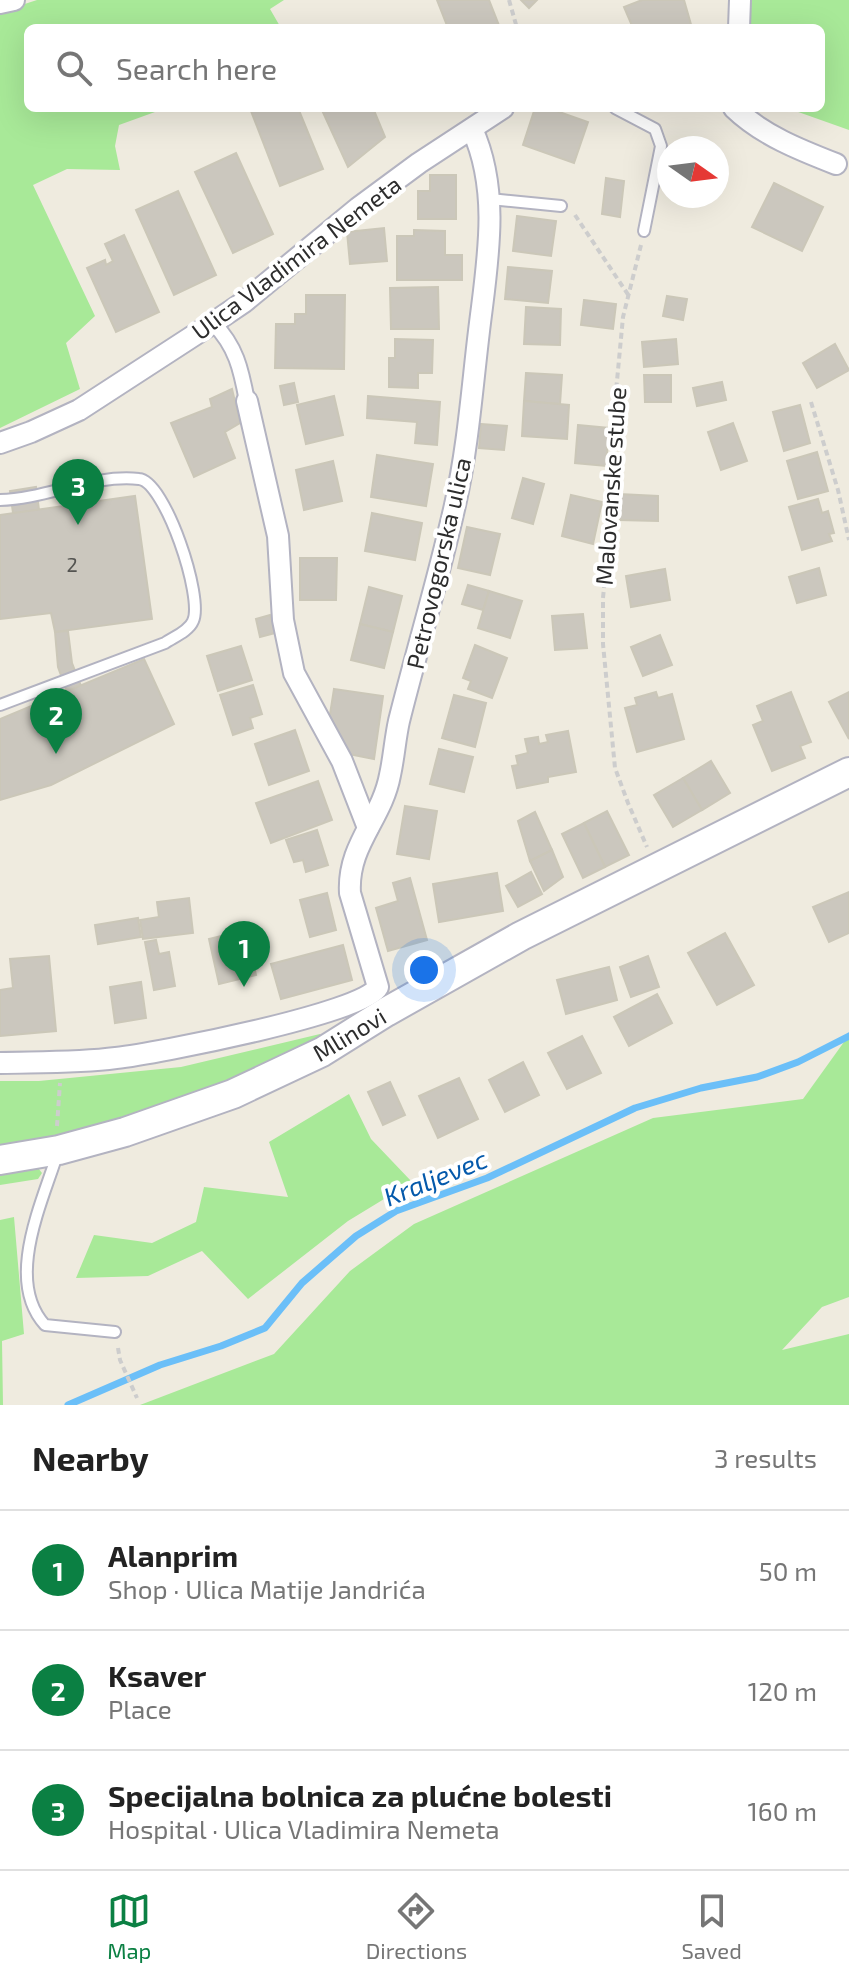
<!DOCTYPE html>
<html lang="en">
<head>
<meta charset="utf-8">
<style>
  :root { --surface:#fff; --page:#f2f2f2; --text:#222; --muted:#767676; --line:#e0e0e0; --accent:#0b8043 }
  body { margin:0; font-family:"Exo 2",sans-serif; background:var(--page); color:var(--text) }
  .compass { position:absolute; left:657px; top:136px; width:72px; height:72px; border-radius:50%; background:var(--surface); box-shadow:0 8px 32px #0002; rotate:104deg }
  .you { position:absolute; left:424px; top:970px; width:28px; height:28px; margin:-20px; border:6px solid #fff; border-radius:50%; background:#1a73e8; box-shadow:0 0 0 12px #1a73e833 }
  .badge { display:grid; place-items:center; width:52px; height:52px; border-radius:50%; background:var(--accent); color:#fff; font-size:26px; font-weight:700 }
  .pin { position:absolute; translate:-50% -66px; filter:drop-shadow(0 2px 4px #0008) }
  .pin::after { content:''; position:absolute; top:42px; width:28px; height:24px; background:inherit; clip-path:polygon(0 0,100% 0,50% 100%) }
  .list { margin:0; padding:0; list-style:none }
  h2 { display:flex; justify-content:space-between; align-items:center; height:104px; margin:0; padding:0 32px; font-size:34px }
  h2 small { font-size:26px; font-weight:400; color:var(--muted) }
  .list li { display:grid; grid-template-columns:52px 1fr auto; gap:24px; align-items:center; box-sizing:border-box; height:120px; padding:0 32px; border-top:2px solid var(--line) }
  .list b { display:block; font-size:30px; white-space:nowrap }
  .list p { margin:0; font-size:26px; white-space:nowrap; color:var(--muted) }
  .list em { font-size:26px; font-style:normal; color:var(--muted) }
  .icon { flex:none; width:44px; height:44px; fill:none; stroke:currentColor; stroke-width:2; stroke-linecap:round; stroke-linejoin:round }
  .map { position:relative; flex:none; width:849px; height:1405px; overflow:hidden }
  .search { position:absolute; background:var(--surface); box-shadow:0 8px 32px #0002; left:24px; right:24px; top:24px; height:88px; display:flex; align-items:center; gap:20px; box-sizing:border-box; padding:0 28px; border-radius:12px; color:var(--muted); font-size:30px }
  .sheet { height:464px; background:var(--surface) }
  nav { display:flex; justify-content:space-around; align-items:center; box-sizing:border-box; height:112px; border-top:2px solid var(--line); background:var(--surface); font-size:22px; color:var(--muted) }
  nav a { display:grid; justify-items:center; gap:4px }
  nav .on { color:var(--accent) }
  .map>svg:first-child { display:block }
</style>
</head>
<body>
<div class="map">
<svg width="849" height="1405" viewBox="0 0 849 1405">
  <rect width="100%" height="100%" fill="#efebdf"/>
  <g fill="#a8e998">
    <path d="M37,0H284L270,9L281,28H28V108H166L119,125L115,146L120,170L67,169L33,185L95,316L66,343L80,389L0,428V12Z"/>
    <path d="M751,0H849V130L787,108H821V28H749Z"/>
    <path d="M320,1034L322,1039L185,1102L52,1139L0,1148V1081H39L181,1067Z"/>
    <path d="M849,1035V1297L822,1307L782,1350L849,1334V1405H140L274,1354L350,1271L414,1224L653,1118L803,1099Z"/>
    <path d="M349,1094L371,1139L412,1182L348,1221L248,1299L202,1251L148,1276L76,1278L94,1235L152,1243L196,1222L204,1187L288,1197L269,1142Z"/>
    <path d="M38,1168L42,1173L38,1179L0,1185V1174Z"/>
    <path d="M14,1217L24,1334L2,1341L3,1405H0V1220Z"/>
  </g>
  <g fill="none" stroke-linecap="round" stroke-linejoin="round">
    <path stroke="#6bbff8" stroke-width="7" d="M68,1405L160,1365L221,1346L265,1328L302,1283L356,1236L396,1211L487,1178L635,1108L701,1088L757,1077L798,1062L849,1036"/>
  </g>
  <g fill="#cbc7be" stroke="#cbc7b8" stroke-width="2">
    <path d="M437,0H489L500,28H448Z"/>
    <path d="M521,0H537L529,8Z"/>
    <path d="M642,0H684L692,28H633L624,7Z"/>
    <path d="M258,108H298L323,169L280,186L251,111Z"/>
    <path d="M321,108H373L385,137L348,167Z"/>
    <path d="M535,108H548L588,122L574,163L523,145Z"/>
    <path d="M236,153L273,234L233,253L195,172Z"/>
    <path d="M430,175H456V219H418V191H430Z"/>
    <path d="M606,178L624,181L620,217L602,214Z"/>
    <path d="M774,183L823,207L802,251L752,227Z"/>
    <path d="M178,191L216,275L174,295L136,210Z"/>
    <path d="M517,216L556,221L551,256L513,251Z"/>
    <path d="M384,228L387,261L350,264L347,232Z"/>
    <path d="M414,230L445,231V255H462V280H397V236H414Z"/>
    <path d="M124,235L159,312L116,332L87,268L105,260L106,265L113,261L105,244Z"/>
    <path d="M508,267L552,271L548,303L505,299Z"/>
    <path d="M438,287L439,329H391L390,288Z"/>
    <path d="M306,295H345L344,369L275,368L276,324H295V314H306Z"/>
    <path d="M667,296L687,299L683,320L663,316Z"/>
    <path d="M584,300L616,304L613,329L581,325Z"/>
    <path d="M526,307L561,309L560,345L524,344Z"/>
    <path d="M395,339L433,340L432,373H418V388L389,387V358H395Z"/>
    <path d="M676,339L678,364L644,367L642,342Z"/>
    <path d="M835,344L849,370L817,388L803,363Z"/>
    <path d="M526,373L562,375L560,404L524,401Z"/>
    <path d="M644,375H671V402H645Z"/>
    <path d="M722,382L726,400L697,406L693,388Z"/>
    <path d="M294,383L298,402L284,405L280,386Z"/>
    <path d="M232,389L240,423L225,432L235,458L194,477L171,423L212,407L210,399Z"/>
    <path d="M334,396L343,435L306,444L297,405Z"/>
    <path d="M368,396L440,402L437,445L415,443L417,422L367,418Z"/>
    <path d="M524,401L569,405L567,439L522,436Z"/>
    <path d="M800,405L810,443L784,451L773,412Z"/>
    <path d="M733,423L747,461L721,470L708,432Z"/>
    <path d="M481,424L507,426L504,450L479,448Z"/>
    <path d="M578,425L609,428L606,466L575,463Z"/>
    <path d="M817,452L828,491L798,499L787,461Z"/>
    <path d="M377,455L433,464L426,506L371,497Z"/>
    <path d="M333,461L342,501L304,510L296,470Z"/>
    <path d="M523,478L544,484L533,524L512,518Z"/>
    <path d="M36,487L39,510L13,513L10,491Z"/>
    <path d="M619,494L658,496V521L619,520Z"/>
    <path d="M571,495L602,502L593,544L562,536Z"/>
    <path d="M135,496L152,619L55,632L51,613L0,619V515Z"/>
    <path d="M818,499L822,513L828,511L834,533L829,534L832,541L802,550L789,507Z"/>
    <path d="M372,513L422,523L415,560L365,551Z"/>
    <path d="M467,527L500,534L490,575L458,568Z"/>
    <path d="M300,558H337L336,600H300Z"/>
    <path d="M819,568L826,595L797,603L789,577Z"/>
    <path d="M665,569L670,600L631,607L626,576Z"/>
    <path d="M468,585L489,591L483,610L462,604Z"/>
    <path d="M369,587L402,596L393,632L360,624Z"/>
    <path d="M489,591L522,601L510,638L478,628Z"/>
    <path d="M583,614L587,648L555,650L552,616Z"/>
    <path d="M270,615L275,633L260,637L256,619Z"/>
    <path d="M360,624L393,632L384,668L351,660Z"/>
    <path d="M68,631L72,663L81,686L67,692L58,667L55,632Z"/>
    <path d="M660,635L672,665L643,676L631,647Z"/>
    <path d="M475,645L507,658L492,698L468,689L471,681L463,678Z"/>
    <path d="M241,646L252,680L218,691L207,656Z"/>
    <path d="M144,659L174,724L51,785L0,800V719Z"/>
    <path d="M253,685L262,714L250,718L253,728L233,735L220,695Z"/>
    <path d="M334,689L383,696L374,759L349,754L328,727Z"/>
    <path d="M656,692L658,698L672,694L684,739L637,752L625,708L637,705L635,698Z"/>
    <path d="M791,692L811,742L800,746L805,758L772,771L753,725L763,721L757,706Z"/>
    <path d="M849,692V739L829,702Z"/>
    <path d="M454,695L486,703L475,747L442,738Z"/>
    <path d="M295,730L309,771L269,785L255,744Z"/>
    <path d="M568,731L576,772L548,777V782L517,788L512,766L518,765L516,756L528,753L525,739L538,737L539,744L548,742L546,735Z"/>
    <path d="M439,749L473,757L464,792L430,784Z"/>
    <path d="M711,761L730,793L702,810L683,778Z"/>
    <path d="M683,778L702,810L673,827L654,795Z"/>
    <path d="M318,781L332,820L271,843L256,803Z"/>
    <path d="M405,806L437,811L429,859L397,854Z"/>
    <path d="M607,811L629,855L605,867L584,823Z"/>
    <path d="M535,812L552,850L530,861L518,821Z"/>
    <path d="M584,823L605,867L583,878L562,834Z"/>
    <path d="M317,830L328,865L306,872L303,860L294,862L286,840Z"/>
    <path d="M552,850L563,877L544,891L530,861Z"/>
    <path d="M531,872L542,894L518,907L506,886Z"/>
    <path d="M497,873L503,911L439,922L433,884Z"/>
    <path d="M410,878L427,940L388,951L376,908L398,901L393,883Z"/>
    <path d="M849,892V933L829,942L813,907Z"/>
    <path d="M327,893L336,930L310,937L300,900Z"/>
    <path d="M189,898L193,933L143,939L140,920L159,917L157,902Z"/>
    <path d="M138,918L141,937L98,944L95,925Z"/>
    <path d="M246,930L256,975L219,984L209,939Z"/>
    <path d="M725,933L754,985L717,1005L688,953Z"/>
    <path d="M156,940L159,954L169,952L175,986L154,990L145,942Z"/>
    <path d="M343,945L352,980L281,999L271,964Z"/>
    <path d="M49,956L56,1031L0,1036V990L13,988L10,959Z"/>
    <path d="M648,956L659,987L631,997L620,967Z"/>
    <path d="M609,967L617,1000L566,1014L557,980Z"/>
    <path d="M141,982L146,1018L115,1023L110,987Z"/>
    <path d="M657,994L672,1023L629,1046L614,1017Z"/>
    <path d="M582,1036L601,1073L567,1089L548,1053Z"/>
    <path d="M523,1062L539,1095L505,1112L489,1080Z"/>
    <path d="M459,1078L478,1119L438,1138L419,1096Z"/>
    <path d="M390,1082L405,1115L383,1125L368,1092Z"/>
  </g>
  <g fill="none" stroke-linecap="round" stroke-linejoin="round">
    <g stroke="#b3b3c1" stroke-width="14">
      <g id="service">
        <path d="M615,108L655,129L661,146L644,231"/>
        <path d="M490,199L561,206"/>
        <path d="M0,500C46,499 92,474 139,479C165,481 204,598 193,621C189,631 174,637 165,643L0,705"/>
        <path d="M58,1152C43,1201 4,1280 45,1325L115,1332"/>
      </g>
    </g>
    <g stroke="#b3b3c1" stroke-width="18">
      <path id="pedestrian" d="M213,323C236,346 241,369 247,401"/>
    </g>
    <g stroke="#b3b3c1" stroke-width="24">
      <g id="minor">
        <path d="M0,3L14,0"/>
        <path d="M739,28L740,0"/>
        <path d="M734,108C762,135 800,150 836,164"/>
        <path d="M247,401L278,536L283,620L294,673L342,761L368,828"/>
        <path d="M0,443L31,432L79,410L213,323L244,302L358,208L419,163L503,108"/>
        <path d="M0,1063C38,1062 78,1063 116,1058C154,1054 365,1013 378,987L350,893C347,845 382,819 390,775C394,757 395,739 399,721C417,649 439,577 455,505C468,447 472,389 479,331C487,264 501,192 472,129"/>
      </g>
    </g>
    <g stroke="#b3b3c1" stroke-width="32">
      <path id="secondary" d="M0,1160L59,1150L125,1132L233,1094L322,1052L386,1012L521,936L849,772"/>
    </g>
    <g stroke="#cdcdcd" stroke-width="4" stroke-dasharray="6 4" stroke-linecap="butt">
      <path d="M509,0L517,28"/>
      <path d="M575,215L629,296"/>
      <path d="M641,245L623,317L615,402L611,514L603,598V644L615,768L628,803L647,847"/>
      <path d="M811,402L838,490L849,540"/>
      <path d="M57,1126L60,1083"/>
      <path d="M118,1348L120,1360L137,1398"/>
    </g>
    <use href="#service" stroke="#fff" stroke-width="10"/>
    <use href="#pedestrian" stroke="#fff" stroke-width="14"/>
    <use href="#minor" stroke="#fff" stroke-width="20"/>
    <use href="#secondary" stroke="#fff" stroke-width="28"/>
  </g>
  <g text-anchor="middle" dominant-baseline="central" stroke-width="8" stroke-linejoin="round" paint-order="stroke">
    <g font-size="20" fill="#545451">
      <text x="72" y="564">2</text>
    </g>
    <g font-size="24" fill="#2d2d2d" stroke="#fff">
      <text transform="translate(296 257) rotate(-37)">Ulica Vladimira Nemeta</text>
      <text transform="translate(610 486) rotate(-86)">Malovanske stube</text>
      <text transform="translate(438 563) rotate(-77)">Petrovogorska ulica</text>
      <text transform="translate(349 1034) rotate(-31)">Mlinovi</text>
    </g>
    <g font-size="26" font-style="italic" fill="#0459ab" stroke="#fff">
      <text transform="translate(435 1177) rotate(-22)">Kraljevec</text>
    </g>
  </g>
</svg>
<svg class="compass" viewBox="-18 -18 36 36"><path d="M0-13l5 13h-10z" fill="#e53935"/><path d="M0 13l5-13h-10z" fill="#767676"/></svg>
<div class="you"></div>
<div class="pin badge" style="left:244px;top:987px">1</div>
<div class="pin badge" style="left:56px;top:754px">2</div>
<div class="pin badge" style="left:78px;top:525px">3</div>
<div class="search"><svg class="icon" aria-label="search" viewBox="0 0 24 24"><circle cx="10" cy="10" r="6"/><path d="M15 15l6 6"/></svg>Search here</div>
</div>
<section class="sheet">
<h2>Nearby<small>3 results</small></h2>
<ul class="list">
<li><span class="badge">1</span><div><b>Alanprim</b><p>Shop · Ulica Matije Jandrića</p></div><em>50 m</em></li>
<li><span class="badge">2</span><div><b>Ksaver</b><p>Place</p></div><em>120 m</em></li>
<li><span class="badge">3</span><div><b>Specijalna bolnica za plućne bolesti</b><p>Hospital · Ulica Vladimira Nemeta</p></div><em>160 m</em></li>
</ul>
</section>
<nav>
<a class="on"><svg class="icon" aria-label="map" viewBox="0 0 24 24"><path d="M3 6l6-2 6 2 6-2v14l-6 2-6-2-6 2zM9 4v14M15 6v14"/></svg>Map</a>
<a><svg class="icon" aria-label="directions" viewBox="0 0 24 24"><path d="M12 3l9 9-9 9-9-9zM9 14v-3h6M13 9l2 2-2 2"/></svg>Directions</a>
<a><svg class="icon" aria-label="saved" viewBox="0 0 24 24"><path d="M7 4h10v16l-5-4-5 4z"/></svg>Saved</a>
</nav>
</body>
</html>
